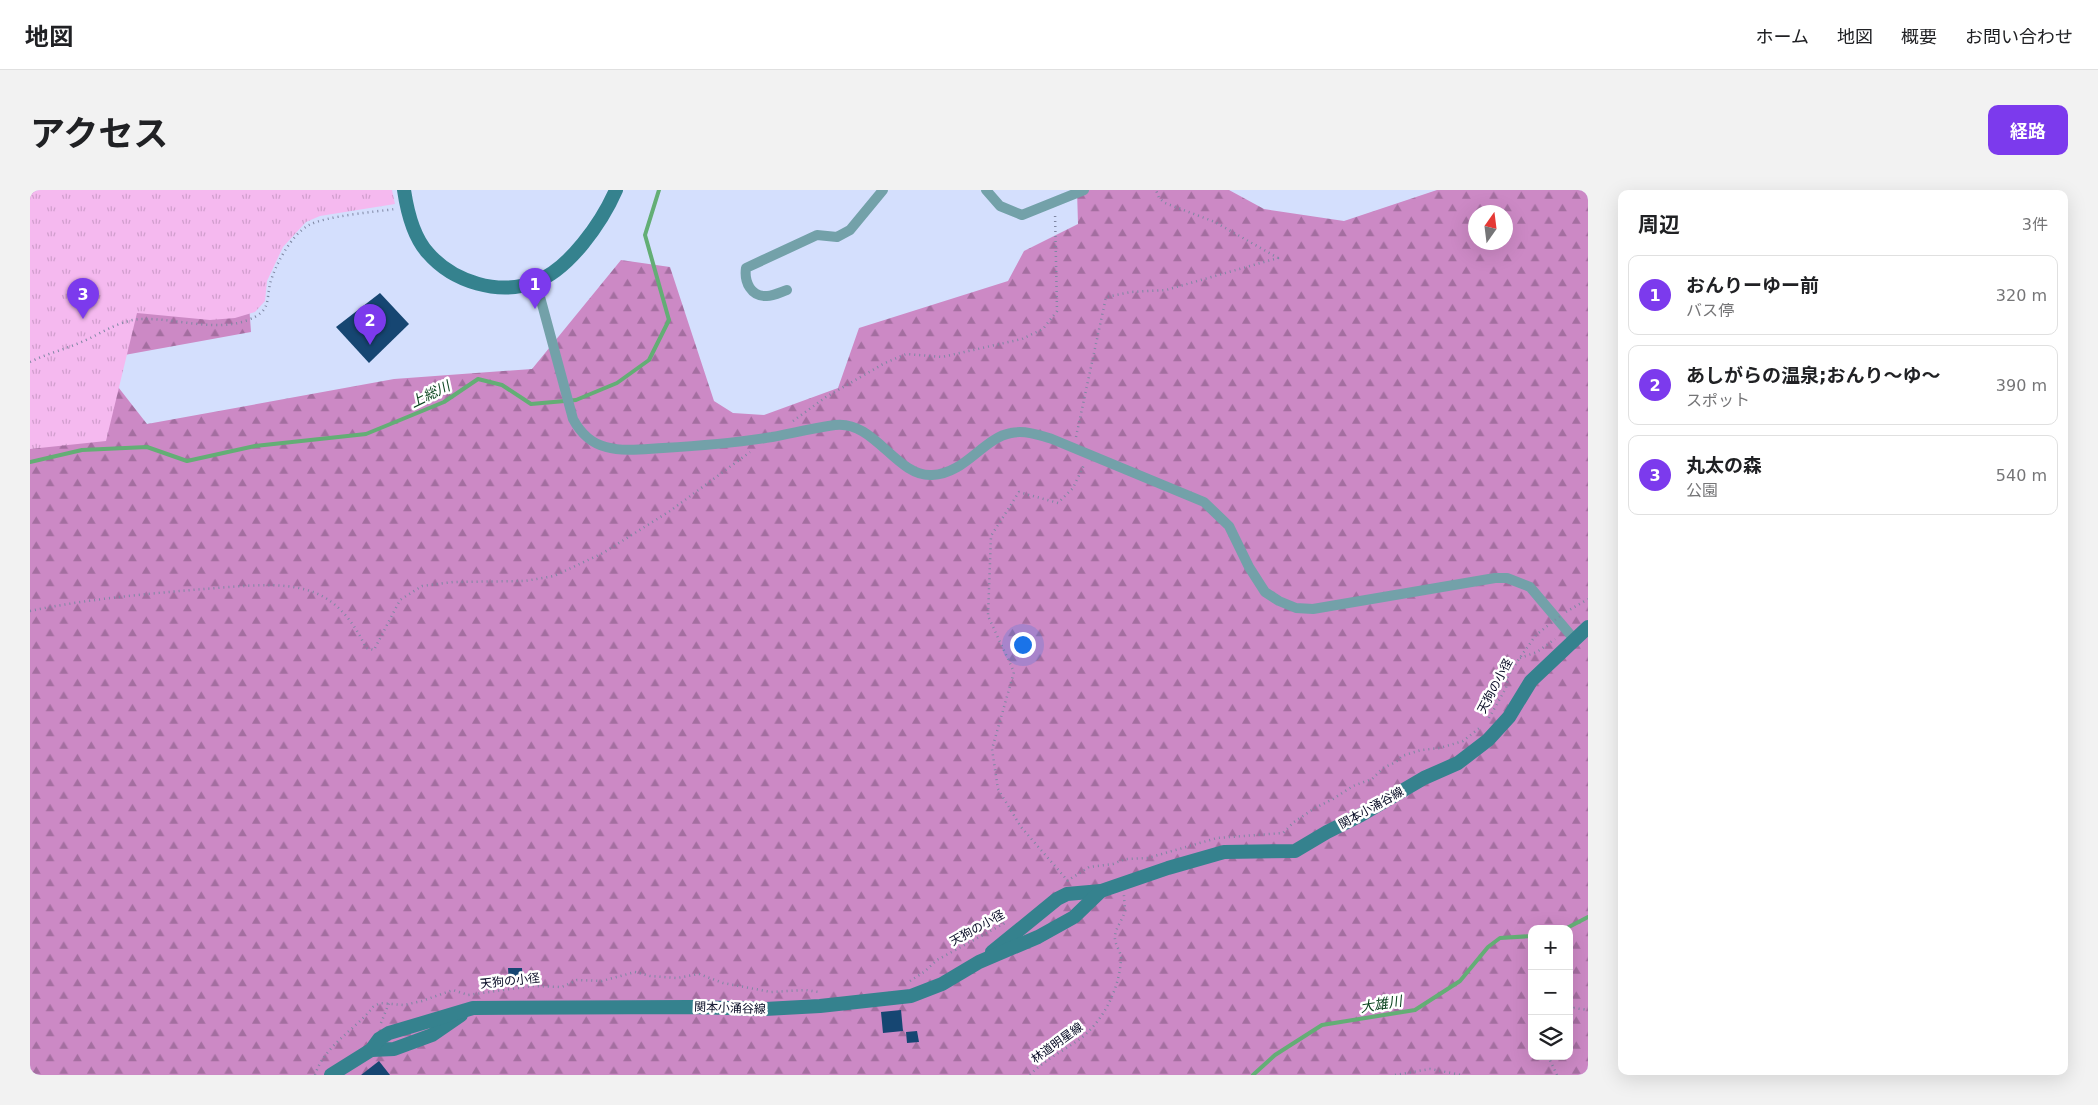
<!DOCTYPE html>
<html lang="ja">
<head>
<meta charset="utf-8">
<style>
  :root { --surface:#fff; --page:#f2f2f2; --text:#202124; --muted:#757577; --line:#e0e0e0; --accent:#7c3aed }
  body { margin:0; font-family:"DejaVu Sans","Noto Sans JP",sans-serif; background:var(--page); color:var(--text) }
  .controls { position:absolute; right:15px; bottom:15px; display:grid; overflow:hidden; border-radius:10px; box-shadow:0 5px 20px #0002 }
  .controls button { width:45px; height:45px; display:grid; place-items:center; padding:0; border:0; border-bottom:1px solid var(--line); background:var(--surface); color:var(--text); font:25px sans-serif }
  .compass { position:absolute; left:1438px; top:15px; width:45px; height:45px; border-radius:50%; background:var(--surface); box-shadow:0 5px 20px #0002; rotate:14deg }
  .you { position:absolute; left:992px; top:454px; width:18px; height:18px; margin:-12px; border:4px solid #fff; border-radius:50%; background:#1a73e8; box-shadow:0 0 0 8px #1a73e833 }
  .badge { display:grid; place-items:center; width:32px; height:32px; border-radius:50%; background:var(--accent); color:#fff; font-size:16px; font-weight:700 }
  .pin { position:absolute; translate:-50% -41px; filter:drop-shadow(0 1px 2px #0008) }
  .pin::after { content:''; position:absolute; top:26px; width:18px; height:15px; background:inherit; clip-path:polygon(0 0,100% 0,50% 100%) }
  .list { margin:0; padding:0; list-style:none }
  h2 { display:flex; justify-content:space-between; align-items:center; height:65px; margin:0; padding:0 20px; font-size:21px }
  h2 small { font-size:16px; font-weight:400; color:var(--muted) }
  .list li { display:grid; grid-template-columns:32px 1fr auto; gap:15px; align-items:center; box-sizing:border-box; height:80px; margin:0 10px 10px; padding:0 10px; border:1px solid var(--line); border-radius:10px }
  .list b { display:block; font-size:19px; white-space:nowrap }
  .list p { margin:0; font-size:16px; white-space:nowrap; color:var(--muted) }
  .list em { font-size:16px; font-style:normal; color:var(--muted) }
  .icon { flex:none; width:28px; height:28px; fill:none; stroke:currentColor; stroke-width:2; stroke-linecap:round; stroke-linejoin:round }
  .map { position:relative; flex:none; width:1558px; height:885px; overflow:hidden; border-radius:10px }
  header { display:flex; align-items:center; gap:30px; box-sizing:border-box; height:70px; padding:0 25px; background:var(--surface); border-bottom:1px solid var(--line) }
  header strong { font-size:24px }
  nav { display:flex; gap:28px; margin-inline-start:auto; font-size:18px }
  .intro { display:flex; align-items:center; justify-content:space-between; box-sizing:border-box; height:120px; padding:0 30px }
  h1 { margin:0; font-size:35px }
  .button { padding:12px 22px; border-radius:10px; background:var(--accent); color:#fff; font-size:18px; font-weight:700 }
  main { display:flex; gap:30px; padding:0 30px }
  aside { flex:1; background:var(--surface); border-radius:10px; box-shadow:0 5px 20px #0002 }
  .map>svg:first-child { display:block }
</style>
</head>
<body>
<header>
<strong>地図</strong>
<nav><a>ホーム</a><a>地図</a><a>概要</a><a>お問い合わせ</a></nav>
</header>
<div class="intro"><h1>アクセス</h1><a class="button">経路</a></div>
<main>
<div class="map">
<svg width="1558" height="885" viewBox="0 0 1558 885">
  <defs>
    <pattern id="forest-firs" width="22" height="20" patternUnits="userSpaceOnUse" patternTransform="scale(1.25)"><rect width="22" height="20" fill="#cc89c5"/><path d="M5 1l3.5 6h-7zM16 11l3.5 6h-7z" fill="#a46ea0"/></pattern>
    <pattern id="park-tufts" width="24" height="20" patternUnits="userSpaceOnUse" patternTransform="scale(1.25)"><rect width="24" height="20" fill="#f5b9ef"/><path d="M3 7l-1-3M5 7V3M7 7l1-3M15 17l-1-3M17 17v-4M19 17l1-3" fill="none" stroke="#d19ecd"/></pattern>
  </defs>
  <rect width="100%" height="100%" fill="#d4dffd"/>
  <path fill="url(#forest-firs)" fill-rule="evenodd" d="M0,0L215,59L221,142L67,170L117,234L364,189L502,179L591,70L640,77L684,211L703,223L734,225L808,198L829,138L978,91L994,61L1048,34L1047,0H1199L1234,19L1314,31L1407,0H1558V885H0ZM1446,22H1476V52H1446ZM1502,739H1539V866H1502Z"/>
  <path fill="url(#park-tufts)" d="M0,0H362L365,14L290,26L276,32L253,57L237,91L235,111L225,122L205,128L180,130L107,123L76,251L0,259Z"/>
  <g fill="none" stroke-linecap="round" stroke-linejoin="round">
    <g stroke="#63ae75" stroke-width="4">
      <path d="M0,272L52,260L117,257L157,271L225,256L336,244L414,212L448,189L472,195L501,214L546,210L587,193L619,170L639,130L615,45L629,0"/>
      <path d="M1535,739L1558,727"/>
      <path d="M1223,885L1245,865L1292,835L1385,820L1430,791L1458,757L1470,748L1502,746"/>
    </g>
  </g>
  <g fill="#164672">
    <path d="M350,103L379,134L339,173L306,137Z"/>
    <path d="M478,778H492L493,792L479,793Z"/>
    <path d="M871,820L873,841L853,843L851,822Z"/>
    <path d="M887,841L889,852L877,853L876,842Z"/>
    <path d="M349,871L360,885H331Z"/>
  </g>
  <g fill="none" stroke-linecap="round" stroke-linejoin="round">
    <g stroke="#7f87a3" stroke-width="2.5" stroke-dasharray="1 4" stroke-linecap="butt">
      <path d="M0,172C16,164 33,160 49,153C72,144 91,128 116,129C149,129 187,142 218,130C241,121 236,112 240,94C245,75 261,45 279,35C296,26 344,22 365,19"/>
      <path d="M763,231L796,207L855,173L876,164L912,167L992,149L1013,139L1027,121L1025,22"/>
      <path d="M1046,247L1076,107L1101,102L1136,100L1248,68L1185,32L1135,13L1129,8L1126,0"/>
      <path d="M0,421C57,409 115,404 173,399C206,397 251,390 283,402C308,411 325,434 336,458L344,460L370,410L392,396L423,392L495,391L524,386L573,363L640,321L720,262"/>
      <path d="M1536,422L1558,409"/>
      <path d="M1490,468L1507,462L1525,449"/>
      <path d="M1459,528L1476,498L1478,486L1489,469L1506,445L1520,434"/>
      <path d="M1037,691L1059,677L1083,674L1095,669L1118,668L1187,648L1253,643L1264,632L1285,618L1303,609L1323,596L1342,589L1353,578L1366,572L1372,566L1391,560L1410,558L1433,551L1452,536"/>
      <path d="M1038,691L991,637L968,599L962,559L984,482L958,426L961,346L989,302L1028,313L1043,298L1055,273"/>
      <path d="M880,791L894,782L907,770L975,733"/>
      <path d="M1539,820L1544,818L1558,820"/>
      <path d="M351,833L359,813"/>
      <path d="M1518,866L1527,885"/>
      <path d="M285,885C294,856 325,840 343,817L350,813L374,815L392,811L423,800L438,805L502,796L532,797L547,790L572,791L605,782L620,786L647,788L669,784L693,793L741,802L775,800L789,802"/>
      <path d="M1000,885C1013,871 1031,862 1047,851C1072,834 1090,799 1091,768C1091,761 1084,754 1085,746C1086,737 1093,729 1095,721C1095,716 1094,710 1094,705"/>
      <path d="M1365,885L1400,879L1432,885"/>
    </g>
    <g stroke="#73a1a9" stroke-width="10">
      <path d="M956,0L970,16L992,25L1054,0"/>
      <path d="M506,92L543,229C550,242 560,253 576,257C594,262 614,259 633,258C669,256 706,253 742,247C763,243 783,238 805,235C845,230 866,287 902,285C935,284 953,248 981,243C995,240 1009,245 1022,249L1174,312L1199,336L1219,377L1235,402L1249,411L1266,418L1283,419L1465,388H1477L1500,397L1544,449"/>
      <path d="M757,100C751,102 743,106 737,106C721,107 714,92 716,78L787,45L807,47L820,40L853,0"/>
    </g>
    <g stroke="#35828e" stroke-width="14">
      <path d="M374,0C377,20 384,48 398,63C423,92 469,106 505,92C539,80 572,32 586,0"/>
      <path d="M962,762L1027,709L1037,704L1071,701L1138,678L1194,662L1265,661L1297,642L1331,625L1394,588L1428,573L1458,550L1479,527L1501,491L1558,437"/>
      <path d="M341,860L364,859L402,845L431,825"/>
      <path d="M301,885L341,860L349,849L359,843L443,818L661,817L735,819L790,816L881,806L912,794L949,772L1008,747L1044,727L1071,701"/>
    </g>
    <path stroke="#7f87a3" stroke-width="2.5" stroke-dasharray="1 4" stroke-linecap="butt" d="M1521,433L1533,424"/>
  </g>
  <g text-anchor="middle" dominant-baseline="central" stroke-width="5" stroke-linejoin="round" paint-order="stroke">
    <g font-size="12" fill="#050923" stroke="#fff">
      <text transform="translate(1465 496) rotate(-62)">天狗の小径</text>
      <text transform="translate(1341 618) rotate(-29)">関本小涌谷線</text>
      <text transform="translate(947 738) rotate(-29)">天狗の小径</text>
      <text transform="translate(480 791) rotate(-6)">天狗の小径</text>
      <text transform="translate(700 818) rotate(2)">関本小涌谷線</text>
      <text transform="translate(1027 853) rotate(-36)">林道明星線</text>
    </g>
    <g font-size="14" font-style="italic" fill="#0b441f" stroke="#fff">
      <text transform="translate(400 204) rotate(-26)">上総川</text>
      <text transform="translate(1351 814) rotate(-9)">大雄川</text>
    </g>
  </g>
</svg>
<div class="controls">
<button>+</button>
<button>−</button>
<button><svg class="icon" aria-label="layers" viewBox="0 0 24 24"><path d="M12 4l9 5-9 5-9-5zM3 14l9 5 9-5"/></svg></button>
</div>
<svg class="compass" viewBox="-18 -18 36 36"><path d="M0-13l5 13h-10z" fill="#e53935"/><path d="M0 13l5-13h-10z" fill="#757577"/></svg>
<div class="you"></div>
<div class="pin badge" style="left:505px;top:119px">1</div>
<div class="pin badge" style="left:340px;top:155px">2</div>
<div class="pin badge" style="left:53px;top:129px">3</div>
</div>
<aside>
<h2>周辺<small>3件</small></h2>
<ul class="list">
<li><span class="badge">1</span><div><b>おんりーゆー前</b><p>バス停</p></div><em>320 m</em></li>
<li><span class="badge">2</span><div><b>あしがらの温泉;おんり〜ゆ〜</b><p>スポット</p></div><em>390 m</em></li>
<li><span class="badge">3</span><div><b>丸太の森</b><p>公園</p></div><em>540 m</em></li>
</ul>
</aside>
</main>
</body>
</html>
